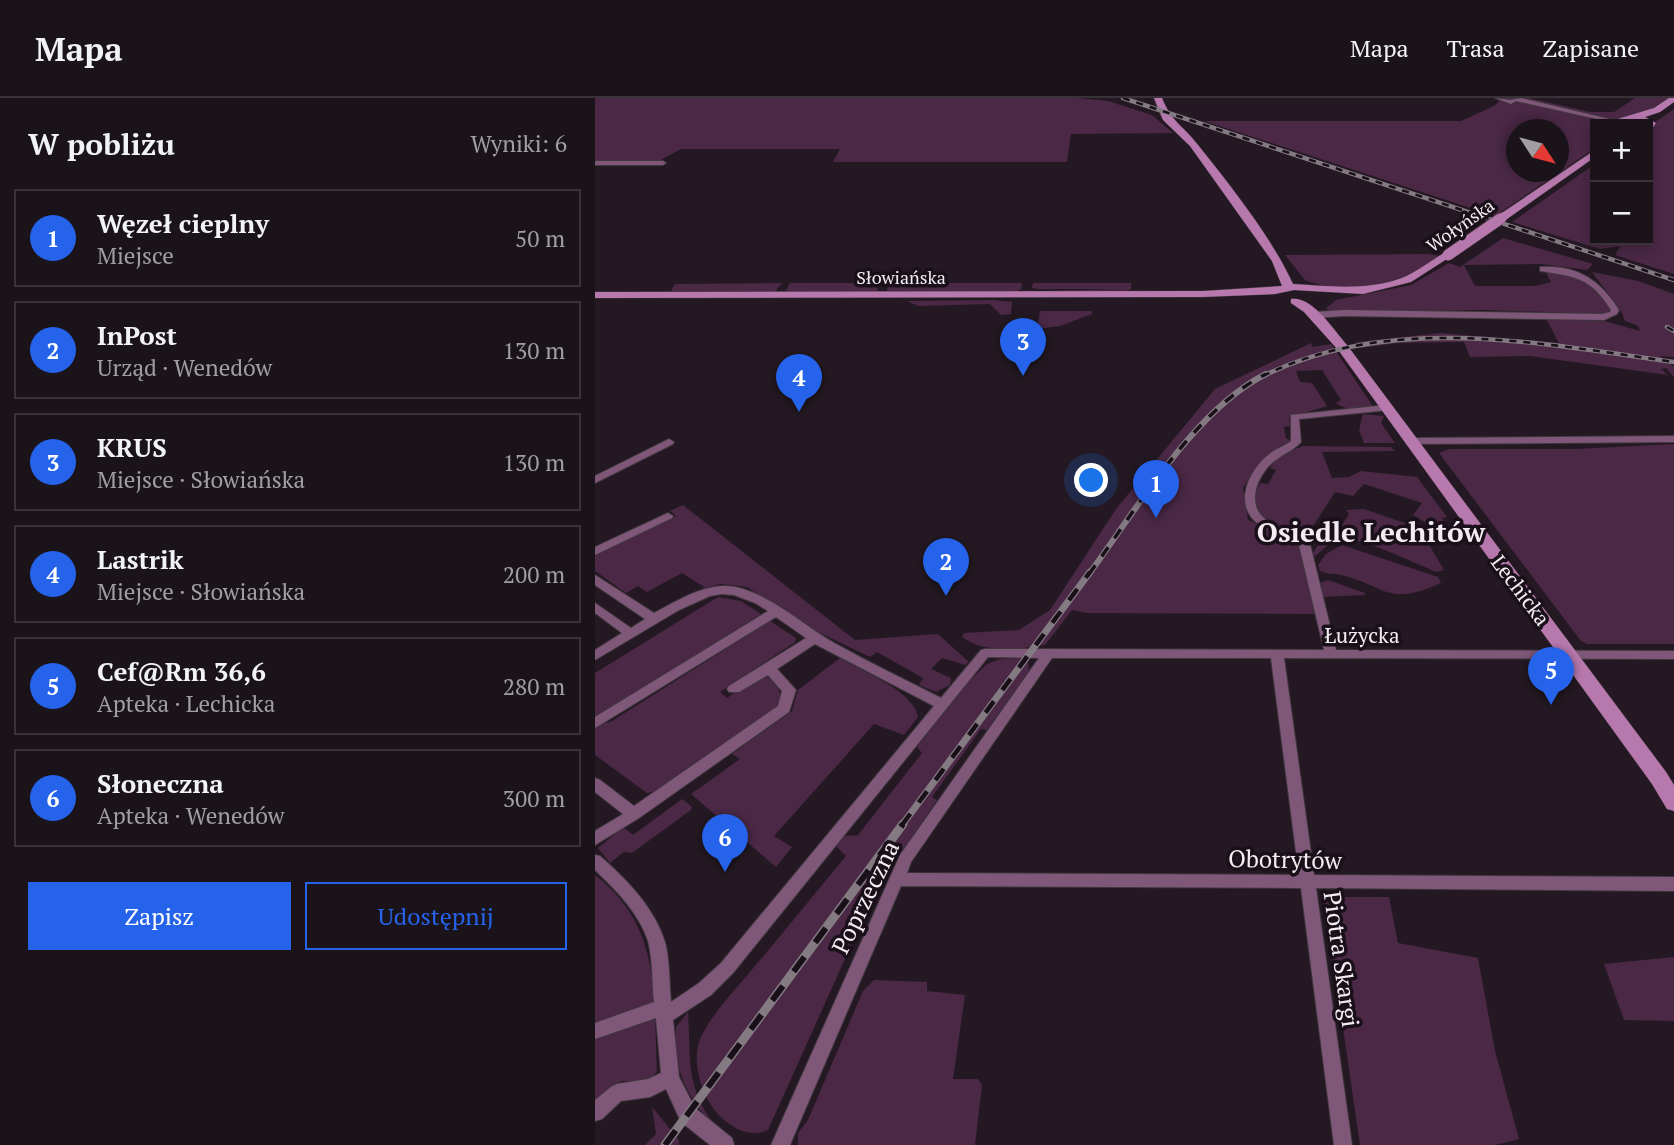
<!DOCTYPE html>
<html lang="pl">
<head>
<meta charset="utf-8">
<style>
  :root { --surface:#1b131a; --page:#241c23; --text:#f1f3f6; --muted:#a09ea2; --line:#393239; --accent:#2563eb }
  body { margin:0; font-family:"PT Serif",serif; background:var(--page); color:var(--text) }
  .controls { position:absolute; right:21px; top:21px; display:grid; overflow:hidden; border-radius:0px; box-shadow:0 4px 10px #0003 }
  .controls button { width:63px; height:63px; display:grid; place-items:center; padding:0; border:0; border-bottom:2px solid var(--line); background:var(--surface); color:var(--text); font:35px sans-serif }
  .compass { position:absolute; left:911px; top:21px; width:63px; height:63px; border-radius:50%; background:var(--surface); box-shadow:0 4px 10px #0003; rotate:126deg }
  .you { position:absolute; left:497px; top:383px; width:24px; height:24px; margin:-18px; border:5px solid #fff; border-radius:50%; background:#1a73e8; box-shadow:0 0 0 10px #1a73e833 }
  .badge { display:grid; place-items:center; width:46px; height:46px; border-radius:50%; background:var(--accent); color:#fff; font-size:23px; font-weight:700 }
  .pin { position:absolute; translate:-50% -58px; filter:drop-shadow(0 2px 4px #0008) }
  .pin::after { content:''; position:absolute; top:37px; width:24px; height:21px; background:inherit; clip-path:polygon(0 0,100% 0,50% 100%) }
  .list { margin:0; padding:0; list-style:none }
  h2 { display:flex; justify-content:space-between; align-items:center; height:91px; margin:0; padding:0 28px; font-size:30px }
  h2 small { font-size:23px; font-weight:400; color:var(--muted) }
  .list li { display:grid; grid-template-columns:46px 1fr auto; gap:21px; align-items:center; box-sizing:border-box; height:98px; margin:0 14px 14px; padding:0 14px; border:2px solid var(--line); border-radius:0px }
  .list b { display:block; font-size:26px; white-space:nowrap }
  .list p { margin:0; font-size:23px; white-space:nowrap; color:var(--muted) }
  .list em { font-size:23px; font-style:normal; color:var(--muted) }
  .actions { display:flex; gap:14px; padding:21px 28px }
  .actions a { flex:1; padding:16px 0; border:2px solid var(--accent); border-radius:0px; text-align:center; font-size:24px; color:var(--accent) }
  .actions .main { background:var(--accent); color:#fff }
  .map { position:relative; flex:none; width:1079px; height:1047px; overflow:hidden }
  header { display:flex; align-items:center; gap:42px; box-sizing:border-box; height:98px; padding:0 35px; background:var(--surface); border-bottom:2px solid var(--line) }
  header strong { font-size:33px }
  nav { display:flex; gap:38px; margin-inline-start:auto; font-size:24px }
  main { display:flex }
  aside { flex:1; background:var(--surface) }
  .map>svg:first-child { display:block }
</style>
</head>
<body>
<header>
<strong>Mapa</strong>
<nav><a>Mapa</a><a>Trasa</a><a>Zapisane</a></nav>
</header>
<main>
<aside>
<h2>W pobliżu<small>Wyniki: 6</small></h2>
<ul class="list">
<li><span class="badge">1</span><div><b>Węzeł cieplny</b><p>Miejsce</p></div><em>50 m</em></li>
<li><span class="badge">2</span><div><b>InPost</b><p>Urząd · Wenedów</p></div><em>130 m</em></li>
<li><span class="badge">3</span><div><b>KRUS</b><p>Miejsce · Słowiańska</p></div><em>130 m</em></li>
<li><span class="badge">4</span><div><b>Lastrik</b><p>Miejsce · Słowiańska</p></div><em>200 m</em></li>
<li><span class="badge">5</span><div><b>Cef@Rm 36,6</b><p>Apteka · Lechicka</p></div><em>280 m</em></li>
<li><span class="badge">6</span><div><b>Słoneczna</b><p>Apteka · Wenedów</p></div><em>300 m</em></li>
</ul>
<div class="actions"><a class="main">Zapisz</a><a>Udostępnij</a></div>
</aside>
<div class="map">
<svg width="1079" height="1047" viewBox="0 0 1079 1047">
  <rect width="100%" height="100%" fill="#241922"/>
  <g fill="#4a2846" fill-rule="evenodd">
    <path d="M0,0H483L513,3L557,17L578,35L476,36L472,64H238L245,51H86L62,64H0Z"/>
    <path d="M908,0H934L995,14H1019L1040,0H1074L1036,26H1000V50L900,118L609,23H866L899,8ZM922,32H964V74H922Z"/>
    <path d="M1079,11V176L1020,157L1026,148L1005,151L917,124L1000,66V142H1053V29Z"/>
    <path d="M908,140L998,166L992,172L946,166L869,167L880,188H939L956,184L950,173L994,182L1016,213L1006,216L891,212L736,214L731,210L741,202L816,187L854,165L865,169Z"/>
    <path d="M833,156L845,158L809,180L785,187L734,190L710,182L690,157Z"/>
    <path d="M997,174L1043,183L1079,196V259L1065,258L1079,269V279L1071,270L1066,271L1073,277L935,258L875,259L869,244L802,245L766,250L761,244L845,235L964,245L950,219L1002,221L1045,233L1043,228L1030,223L1026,213Z"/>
    <path d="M187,185L180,194L76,193L80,186Z"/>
    <path d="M195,185H285L282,193L277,195L194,194L191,192Z"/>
    <path d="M293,185H427L426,191L421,194H292Z"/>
    <path d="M438,185H536V191L528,194L448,193L530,191H442L437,190Z"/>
    <path d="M398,202L417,204L416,216L406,217L395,206L323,208L312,203Z"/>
    <path d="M445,213H497V216L465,228L442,231Z"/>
    <path d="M716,245L718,249L736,246L777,307C766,312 751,313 741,305L746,302L727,272L701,273L705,284L717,285L732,308L694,320L696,328L689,329L691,340L697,343L666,363L648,390L653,422L703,444L721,516L492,515L477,512L450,547C425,551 389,556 367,539L369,535L424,532L455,512L521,411L620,291Z"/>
    <path d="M768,316L789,318L786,325L800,345H769L764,332Z"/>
    <path d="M1079,346V546H992L986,543L844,355L854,351H980Z"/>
    <path d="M708,348L796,349L800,353L727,354L737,380L754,379L766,373L822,379L852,419L847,420L853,430L859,429L864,436L857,437L860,443L853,444L842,425H831L818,417L827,405L769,386L758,398L740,394L713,436L719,438L713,447L703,437L672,424L660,411V397L665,385L673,386L681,372L675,370L684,357Z"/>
    <path d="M88,407L260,542L343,536L374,564L370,567L347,560L336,571L356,580L355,587L341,594L324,587L328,580L282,554L275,559L217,531L152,489L126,486L107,491L109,489L87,475L52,494L43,488L31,495L0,473V457L81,418L75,413Z"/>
    <path d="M769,411L824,430L849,472L842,474C820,466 765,437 743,442C734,444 727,453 720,458L717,456L728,440L739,441L754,416L751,412Z"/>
    <path d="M747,447L843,479L846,485C792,509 794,489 746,477C739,475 733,477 725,473L723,467L731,456Z"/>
    <path d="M733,482L770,495V497L726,499L725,485Z"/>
    <path d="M123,499L146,503L166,516L0,620V575Z"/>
    <path d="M175,523L201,540L200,544L125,594L132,600C156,584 181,560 187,606L70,691L52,695L0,657V628L17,623Z"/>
    <path d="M245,560C267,573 320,594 323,619L309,637L279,626L179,738L197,749L181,769L96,696L145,661L137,656L197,613L203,592Z"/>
    <path d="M424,560L433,563L434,573L392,632L386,631L337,699L342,702L297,768L287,790H282L173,1032C156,1039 143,1033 129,1022C109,1006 94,964 106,939C117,916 138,894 155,874C187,836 219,797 251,758L241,748L249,738L263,737L327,655L322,649L366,591L392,566L405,561Z"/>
    <path d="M87,701L97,709L96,712L37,755L29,754L15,765L3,750L28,729L38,737Z"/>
    <path d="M0,777C67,829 58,896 62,973C54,985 39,983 26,983L0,1005Z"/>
    <path d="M729,799H794L803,845L883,860L900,953L924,1041L900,1047H765Z"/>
    <path d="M1079,859V923L1029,922L1009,866Z"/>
    <path d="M279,882L332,884V893L370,897L358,981H383L387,987L380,1047H203V1035L213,1022L268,893Z"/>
    <path d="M93,914C96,960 90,990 120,1027C92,1003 77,967 81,929Z"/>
    <path d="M57,1009L84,1042V1047H50L61,1036Z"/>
  </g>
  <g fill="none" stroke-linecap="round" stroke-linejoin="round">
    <g stroke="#41373f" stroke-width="2">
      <g id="street">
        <path d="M900,0L915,2L926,0L1023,23L1020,25L921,3L916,6Z"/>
        <path d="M0,63H68L71,65L68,67H0Z"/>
        <path d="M945,169C983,167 1005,182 1024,212L1022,216L1009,222L749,218L719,220L715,217L719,214L749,212L1008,216L1015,214L1016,212C995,179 981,179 945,173Z"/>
        <path d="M791,307L794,308V312L704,321L706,344C696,355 682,358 672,370C665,379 660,389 660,400C660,431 700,427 715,446L741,552L1079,553V561L689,560L719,777L1079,779V793L721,790L757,1047H739L706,790L306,788L195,1047H176L305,757L444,560L393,559L138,875L116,897L78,922L84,979L100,1010L137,1040L139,1047H115L86,1024L71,991L55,999L26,1003L7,1021L0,1023V1002L16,989L22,986L53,981L66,975L61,920L0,941V925L59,904C57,885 58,862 53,843C44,815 21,792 0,772V757L5,758C32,782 59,809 70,844C75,863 74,885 76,904L104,885L126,865L339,608L220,546L182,571L201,592L194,614L44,720L0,747V733L28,716L0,694V680L5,682L39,708L183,608L187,593L173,577L144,594H134L132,591L134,588L211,540L181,519L0,630V619L173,513L160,505L139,497L127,496L115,498L84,512L0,562V552L27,535L0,515V505L36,530L50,521L0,487V477L59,515C80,504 104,489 128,488C166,487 208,528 241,546C275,565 311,582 346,600L386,552L390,551L729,552L704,447C692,437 677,435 665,427C636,408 654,370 677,354C683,350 690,348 696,343V317ZM457,560H676L704,777L312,775L316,764Z"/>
        <path d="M1079,338V344L816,346L811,343L816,340Z"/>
        <path d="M74,341L79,344L78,346L0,385V378Z"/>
        <path d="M73,415L78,418L77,420L0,457V449Z"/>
      </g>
    </g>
    <g stroke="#41373f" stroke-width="1">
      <g id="secondary">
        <path d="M559,0H567C577,25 588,27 603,47C635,87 677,140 698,186C733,188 772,193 807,180C821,174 836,163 849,155L858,157L816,184L768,196L699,192L680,196L608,199L0,200V194L608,193L687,188L677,163L595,48L568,22Z"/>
        <path d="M1074,0H1079V4L1065,14L1050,19L1061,25L1056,32L1053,33V26C1045,22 1035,21 1025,24L1026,26H1018L1016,23L1059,10Z"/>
        <path d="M1000,52V59L912,121H904V117Z"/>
        <path d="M696,201C718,198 739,233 752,247L1071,674L1079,687V713L1072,711L1057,686L744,253L709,214L696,205Z"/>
      </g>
    </g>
    <use href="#street" fill="#7f5879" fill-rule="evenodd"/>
    <use href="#secondary" fill="#b778ae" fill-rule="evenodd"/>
    <g stroke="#837a82" stroke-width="4.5">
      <g id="rail-far3">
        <path d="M528,0L1079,182"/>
        <path d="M1072,229L1079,233"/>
        <path d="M668,278C796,215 943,245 1079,264"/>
      </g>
    </g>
    <g stroke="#837a82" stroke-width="6">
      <path id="rail-far2" d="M494,476C542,411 599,312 671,276"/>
    </g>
    <g stroke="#837a82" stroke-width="7">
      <path id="rail-far1" d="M307,727L495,474"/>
    </g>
    <g stroke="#837a82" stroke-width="9">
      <path id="rail" d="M70,1047L308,726"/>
    </g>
    <use href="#rail-far3" stroke="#1a1019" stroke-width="2.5" stroke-dasharray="7" stroke-linecap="butt"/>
    <use href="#rail-far2" stroke="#1a1019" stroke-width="3.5" stroke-dasharray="11" stroke-linecap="butt"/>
    <use href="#rail-far1" stroke="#1a1019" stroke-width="4.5" stroke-dasharray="14" stroke-linecap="butt"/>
    <use href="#rail" stroke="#1a1019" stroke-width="6" stroke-dasharray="18" stroke-linecap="butt"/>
    <g stroke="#41373f" stroke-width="10" stroke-linecap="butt">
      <path id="secondary-bridge-far1" d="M903,123L908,119"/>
    </g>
    <g stroke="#41373f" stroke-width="12" stroke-linecap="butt">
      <path id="secondary-bridge" d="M853,157L905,121"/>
    </g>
    <use href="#secondary-bridge-far1" stroke="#b778ae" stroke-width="9"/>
    <use href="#secondary-bridge" stroke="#b778ae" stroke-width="11"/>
  </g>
  <g text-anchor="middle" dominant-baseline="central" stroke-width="7" stroke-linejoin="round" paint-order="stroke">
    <g font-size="18" fill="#f3ecf2" stroke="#1a1019">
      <text transform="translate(865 127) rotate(-35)">Wołyńska</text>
      <text x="306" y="179">Słowiańska</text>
    </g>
    <g font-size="21" fill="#f3ecf2" stroke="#1a1019">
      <text transform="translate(926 492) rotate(53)">Lechicka</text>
      <text x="767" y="537">Łużycka</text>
    </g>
    <g font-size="24" fill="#f3ecf2" stroke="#1a1019">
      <text transform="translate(690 761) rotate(1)">Obotrytów</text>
      <text transform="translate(270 799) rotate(-64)">Poprzeczna</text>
      <text transform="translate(747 861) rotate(82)">Piotra Skargi</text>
    </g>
    <g font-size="28" font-weight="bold" fill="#f3ecf2" stroke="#1a1019">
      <text x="776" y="433">Osiedle Lechitów</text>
    </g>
  </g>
</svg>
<div class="controls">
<button>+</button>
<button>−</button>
</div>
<svg class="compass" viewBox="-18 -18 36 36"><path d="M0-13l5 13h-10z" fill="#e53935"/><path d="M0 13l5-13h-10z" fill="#a09ea2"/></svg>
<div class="you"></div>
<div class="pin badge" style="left:561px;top:420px">1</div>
<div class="pin badge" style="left:351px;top:498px">2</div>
<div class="pin badge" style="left:428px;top:278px">3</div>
<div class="pin badge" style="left:204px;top:314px">4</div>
<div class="pin badge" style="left:956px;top:607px">5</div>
<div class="pin badge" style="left:130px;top:774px">6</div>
</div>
</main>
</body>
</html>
